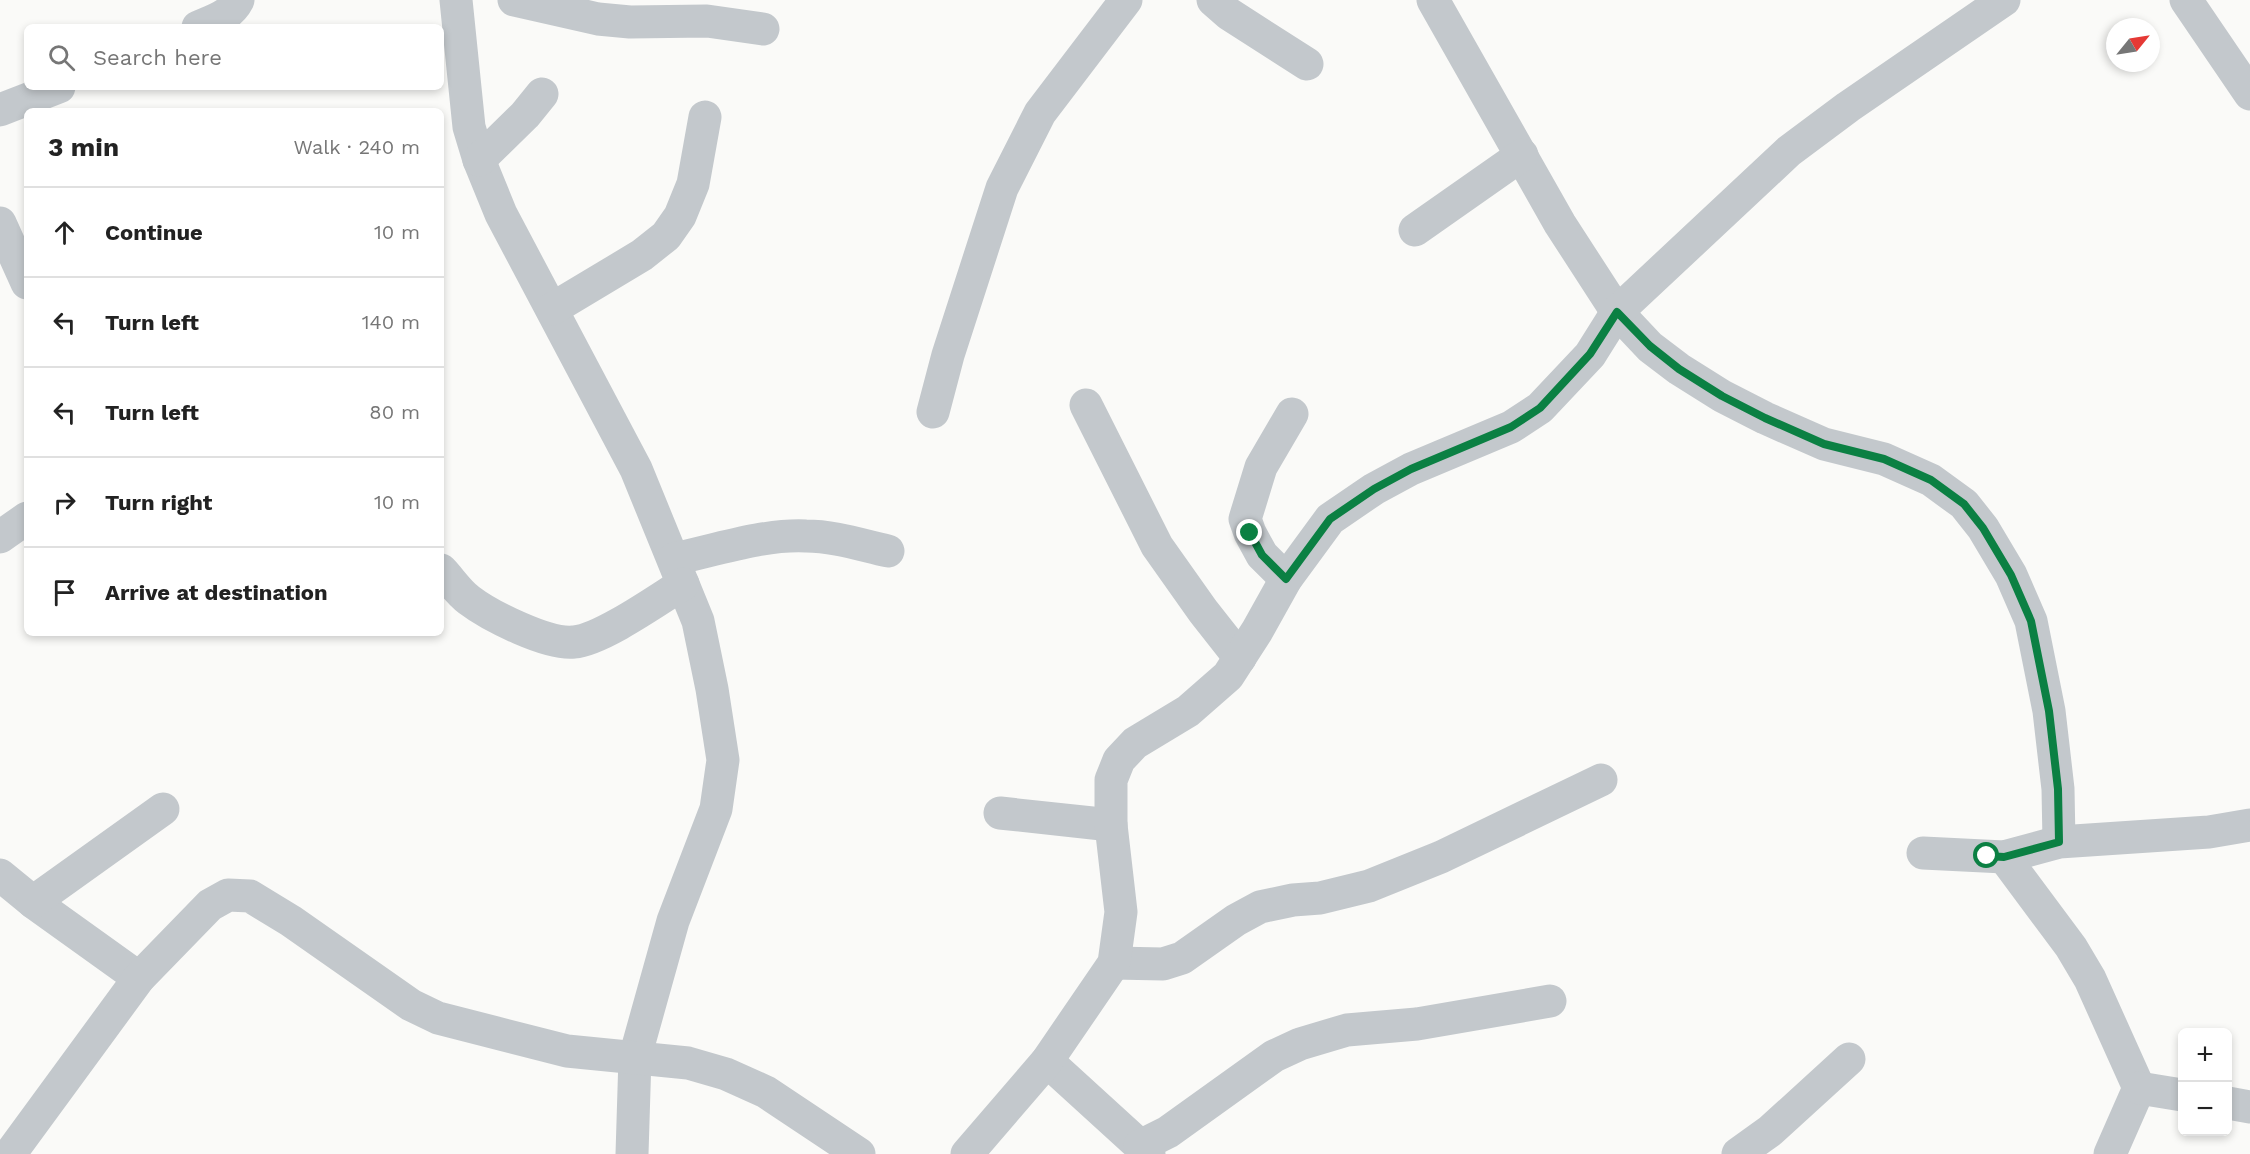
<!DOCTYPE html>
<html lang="en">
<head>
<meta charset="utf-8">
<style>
  :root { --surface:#fff; --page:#f2f2f2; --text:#222; --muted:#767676; --line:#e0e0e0 }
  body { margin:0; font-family:"Work Sans",sans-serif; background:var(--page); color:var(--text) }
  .controls { position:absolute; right:18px; bottom:18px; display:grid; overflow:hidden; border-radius:9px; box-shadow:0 3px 9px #0003 }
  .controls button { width:54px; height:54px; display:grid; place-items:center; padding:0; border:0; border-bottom:2px solid var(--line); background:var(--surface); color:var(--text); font:30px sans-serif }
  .compass { position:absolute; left:2106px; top:18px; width:54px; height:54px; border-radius:50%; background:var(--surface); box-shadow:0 3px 9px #0003; rotate:60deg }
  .stop { position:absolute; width:18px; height:18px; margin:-14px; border:4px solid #0b8043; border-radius:50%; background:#fff }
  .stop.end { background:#0b8043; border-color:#fff; box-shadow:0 2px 6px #0008 }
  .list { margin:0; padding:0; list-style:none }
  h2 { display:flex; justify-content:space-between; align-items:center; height:78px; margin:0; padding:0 24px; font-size:26px }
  h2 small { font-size:20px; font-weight:400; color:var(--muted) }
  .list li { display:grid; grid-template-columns:39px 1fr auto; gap:18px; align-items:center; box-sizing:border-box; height:90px; padding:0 24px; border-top:2px solid var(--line) }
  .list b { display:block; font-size:22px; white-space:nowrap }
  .list em { font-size:20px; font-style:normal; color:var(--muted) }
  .icon { flex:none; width:33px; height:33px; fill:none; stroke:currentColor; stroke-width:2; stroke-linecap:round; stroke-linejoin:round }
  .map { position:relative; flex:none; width:2250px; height:1154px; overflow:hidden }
  .search { position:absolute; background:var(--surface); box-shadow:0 3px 9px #0003; left:24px; top:24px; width:420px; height:66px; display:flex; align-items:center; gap:15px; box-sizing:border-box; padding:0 21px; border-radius:9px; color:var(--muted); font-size:22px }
  .panel { position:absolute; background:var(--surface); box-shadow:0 3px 9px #0003; left:24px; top:108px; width:420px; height:528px; border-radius:9px }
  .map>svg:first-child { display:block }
</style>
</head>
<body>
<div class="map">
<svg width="2250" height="1154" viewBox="0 0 2250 1154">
  <rect width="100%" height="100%" fill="#fafaf8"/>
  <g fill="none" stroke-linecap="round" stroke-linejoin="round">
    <g stroke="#c3c8cc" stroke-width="33">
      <path d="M456,0L469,127L479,160L501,214L636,469L698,621L712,689L723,760L716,809L673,921L635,1057L632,1154"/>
      <path d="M514,0L598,19L630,22L707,21L763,29"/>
      <path d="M1213,0L1229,14L1307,64"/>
      <path d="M1433,0L1560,224L1617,312L1650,347L1679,369L1722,396L1765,418L1824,444L1884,459L1931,480L1964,504L1983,528L2011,575L2031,621L2049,711L2058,789L2059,842"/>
      <path d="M2186,0L2250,94"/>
      <path d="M198,27C214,20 230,16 238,0"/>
      <path d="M0,110L59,87"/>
      <path d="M479,160L525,115L542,94"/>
      <path d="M0,223L27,283"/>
      <path d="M1415,230L1522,155"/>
      <path d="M552,309L642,255L666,236L680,216L693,184L705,117"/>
      <path d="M1086,405L1157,546L1203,611L1240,658"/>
      <path d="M933,412L948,355L1002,188L1040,113L1126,0"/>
      <path d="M0,537L27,518"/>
      <path d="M674,559C716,550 763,534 806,536C834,536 861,545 888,551"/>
      <path d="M441,570C450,579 458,592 469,600C490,616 548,645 574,642C601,640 659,599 683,584"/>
      <path d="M1286,579L1262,555L1250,533L1245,519L1261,467L1292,414"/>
      <path d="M1000,813L1111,825"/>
      <path d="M1923,853L2004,857L2059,842L2209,832L2250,825"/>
      <path d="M2004,857L2071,947L2090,979L2139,1088L2110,1154"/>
      <path d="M0,875L33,902L139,978"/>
      <path d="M33,902L163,809"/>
      <path d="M1114,963L1163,964L1182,958L1236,920L1260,907L1293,900L1320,898L1369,886L1441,857L1601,780"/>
      <path d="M1047,1061L1149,1154"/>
      <path d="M2139,1088L2182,1095"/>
      <path d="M2228,1103L2250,1107"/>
      <path d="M1140,1146L1168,1132L1274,1056L1300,1044L1347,1030L1417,1024L1550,1001"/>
      <path d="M10,1154L139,978L210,905L228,895L250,896L291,921L411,1005L438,1018L567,1051L688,1063L726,1074L766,1092L859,1154"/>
      <path d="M967,1154L1047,1061L1114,963L1121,912L1111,825V780L1119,760L1135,743L1188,711L1228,676L1257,631L1286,579L1330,519L1374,489L1411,469L1511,427L1540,408L1590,355L1617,312L1789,151L1848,107L2004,0"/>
      <path d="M1738,1154L1770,1131L1849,1059"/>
    </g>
  </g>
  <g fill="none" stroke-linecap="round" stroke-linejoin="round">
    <path stroke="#0b8043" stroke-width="8" d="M1250,533L1262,555L1286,579L1330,519L1374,489L1411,469L1511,427L1540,408L1590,354L1617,312L1650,346L1679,369L1722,396L1765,418L1824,444L1884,459L1931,480L1964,504L1983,528L2011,575L2031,621L2049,711L2058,789L2059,842L2004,857L1987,856"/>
  </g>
</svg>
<div class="controls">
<button>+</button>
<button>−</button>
</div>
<svg class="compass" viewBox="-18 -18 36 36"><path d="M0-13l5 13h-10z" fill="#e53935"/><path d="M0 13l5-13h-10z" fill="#767676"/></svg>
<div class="stop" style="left:1987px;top:856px"></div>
<div class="stop end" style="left:1250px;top:533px"></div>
<div class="search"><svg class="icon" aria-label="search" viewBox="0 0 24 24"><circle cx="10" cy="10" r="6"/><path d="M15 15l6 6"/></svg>Search here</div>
<section class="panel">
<h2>3 min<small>Walk · 240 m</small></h2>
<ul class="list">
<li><svg class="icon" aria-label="ahead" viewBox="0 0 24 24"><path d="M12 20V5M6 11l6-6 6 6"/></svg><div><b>Continue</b></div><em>10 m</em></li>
<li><svg class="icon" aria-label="left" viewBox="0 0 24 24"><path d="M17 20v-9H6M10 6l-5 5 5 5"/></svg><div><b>Turn left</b></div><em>140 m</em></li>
<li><svg class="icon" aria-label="left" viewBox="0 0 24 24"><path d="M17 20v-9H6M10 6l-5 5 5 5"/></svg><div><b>Turn left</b></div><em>80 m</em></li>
<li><svg class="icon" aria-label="right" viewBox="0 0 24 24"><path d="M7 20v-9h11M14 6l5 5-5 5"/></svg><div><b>Turn right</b></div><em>10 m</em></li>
<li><svg class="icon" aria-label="arrive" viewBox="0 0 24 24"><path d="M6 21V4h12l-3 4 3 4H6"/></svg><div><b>Arrive at destination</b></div></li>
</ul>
</section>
</div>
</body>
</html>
